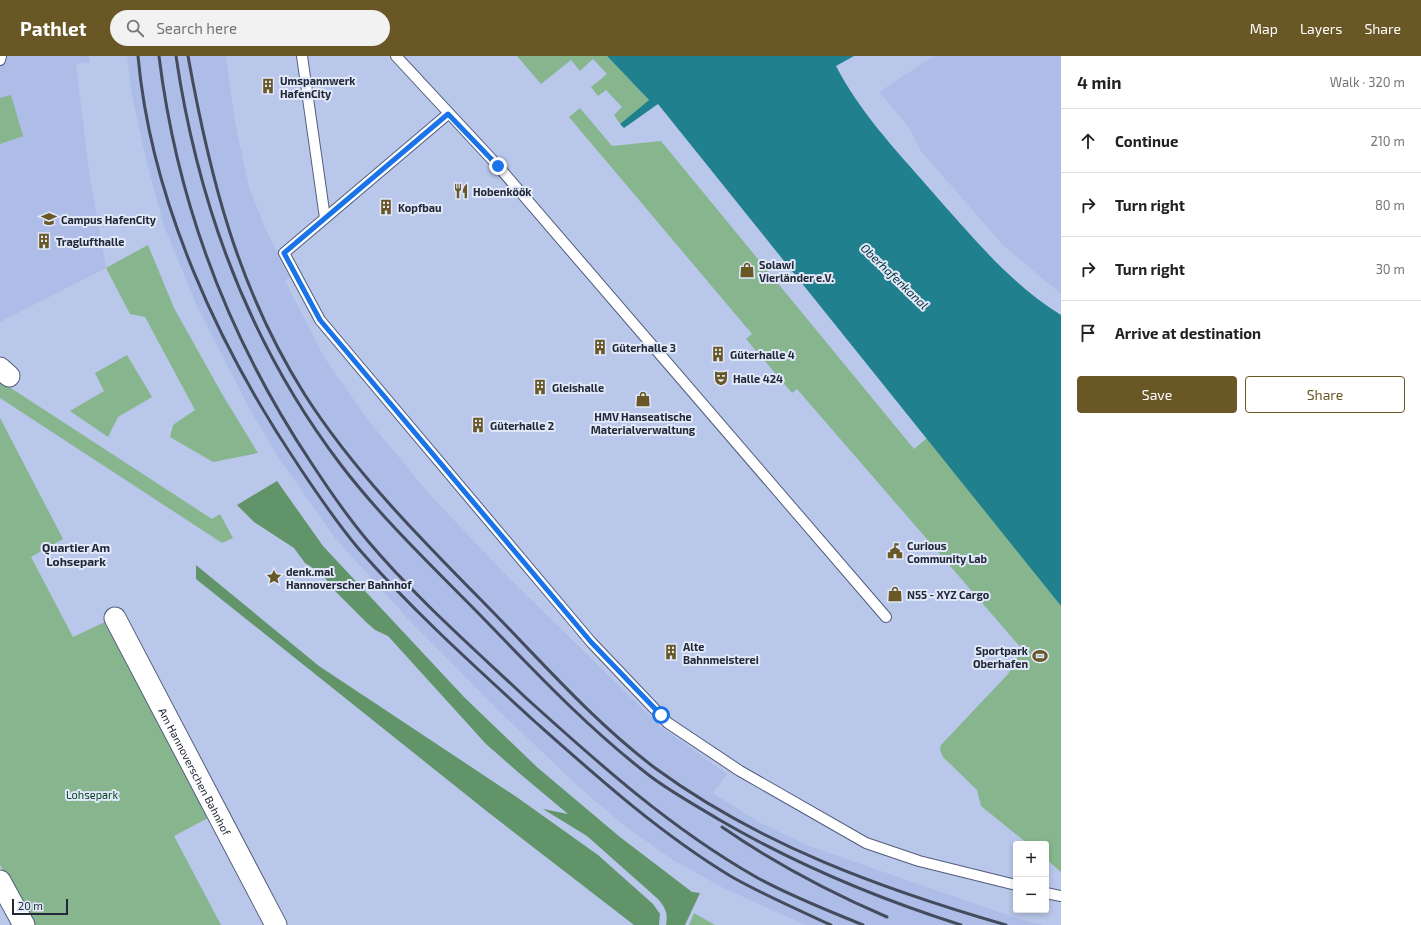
<!DOCTYPE html>
<html lang="en">
<head>
<meta charset="utf-8">
<style>
  :root { --surface:#fff; --page:#f2f2f2; --text:#222; --muted:#767676; --line:#e0e0e0; --accent:#6a5726 }
  body { margin:0; font-family:"Exo 2",sans-serif; background:var(--page); color:var(--text) }
  .controls { position:absolute; right:12px; bottom:12px; display:grid; overflow:hidden; border-radius:4px; box-shadow:0 2px 6px #0003 }
  .controls button { width:36px; height:36px; display:grid; place-items:center; padding:0; border:0; border-bottom:1px solid var(--line); background:var(--surface); color:var(--text); font:20px sans-serif }
  .scale { position:absolute; left:12px; bottom:10px; width:56px; box-sizing:border-box; padding-left:4px; border:2px solid #222835; border-top:0; font-size:11px; line-height:14px; white-space:nowrap; color:#222835; -webkit-text-stroke:3px #e1e8fa; paint-order:stroke }
  .stop { position:absolute; width:12px; height:12px; margin:-9px; border:3px solid #1a73e8; border-radius:50%; background:#fff }
  .stop.end { background:#1a73e8; border-color:#fff; box-shadow:0 1px 4px #0008 }
  .list { margin:0; padding:0; list-style:none }
  h2 { display:flex; justify-content:space-between; align-items:center; height:52px; margin:0; padding:0 16px; font-size:17px }
  h2 small { font-size:13px; font-weight:400; color:var(--muted) }
  .list li { display:grid; grid-template-columns:26px 1fr auto; gap:12px; align-items:center; box-sizing:border-box; height:64px; padding:0 16px; border-top:1px solid var(--line) }
  .list b { display:block; font-size:15px; white-space:nowrap }
  .list em { font-size:13px; font-style:normal; color:var(--muted) }
  .actions { display:flex; gap:8px; padding:12px 16px }
  .actions a { flex:1; padding:9px 0; border:1px solid var(--accent); border-radius:4px; text-align:center; font-size:14px; color:var(--accent) }
  .actions .main { background:var(--accent); color:#fff }
  .icon { flex:none; width:22px; height:22px; fill:none; stroke:currentColor; stroke-width:2; stroke-linecap:round; stroke-linejoin:round }
  .map { position:relative; flex:none; width:1061px; height:869px; overflow:hidden }
  header { display:flex; align-items:center; gap:24px; box-sizing:border-box; height:56px; padding:0 20px; background:var(--accent); color:#fff }
  header strong { font-size:19px }
  nav { display:flex; gap:22px; margin-inline-start:auto; font-size:14px }
  .search { width:280px; height:36px; background:var(--page); display:flex; align-items:center; gap:10px; box-sizing:border-box; padding:0 14px; border-radius:22px; color:var(--muted); font-size:15px }
  main { display:flex }
  aside { flex:1; background:var(--surface) }
  .map>svg:first-child { display:block }
</style>
</head>
<body>
<header>
<strong>Pathlet</strong>
<div class="search"><svg class="icon" aria-label="search" viewBox="0 0 24 24"><circle cx="10" cy="10" r="6"/><path d="M15 15l6 6"/></svg>Search here</div>
<nav><a>Map</a><a>Layers</a><a>Share</a></nav>
</header>
<main>
<div class="map">
<svg width="1061" height="869" viewBox="0 0 1061 869">
  <rect width="100%" height="100%" fill="#b9c7ea"/>
  <g fill="#adbde7">
    <path d="M0,0H89L90,6L76,8L89,115L106,212L0,266Z"/>
    <path d="M127,0H226L235,66L249,131L266,174L290,222L285,225L324,301L365,360L430,439L506,519L660,670L727,718L713,737L759,766L809,790L1019,863L1044,869H806L725,833L673,804L626,771L579,731L500,656L409,564L335,482L276,398L248,350L196,248L164,170L147,108L132,39Z"/>
    <path d="M934,0H1061V238L1003,189L921,95L908,70L879,36Z"/>
  </g>
  <g fill="#87b68e">
    <path d="M517,0H607L649,44L620,68L614,59L622,51L606,34L598,40L591,31L607,18L593,3L580,15L571,4L541,28Z"/>
    <path d="M11,39L23,80L0,88V42Z"/>
    <path d="M580,52L612,90L661,85L914,393L927,382L1061,550V816L1046,803V788H1028L981,750L977,734L943,701L940,694L941,689L1008,618L1022,593L797,333L792,337L746,283L752,278L569,61Z"/>
    <path d="M148,189L174,252L222,338L258,397L213,406L170,381L173,369L195,354L145,261L130,258L106,212Z"/>
    <path d="M127,299L152,341L118,361L108,381L70,355L104,335L95,317Z"/>
    <path d="M0,325L212,463L220,458L233,482L222,487L0,342Z"/>
    <path d="M0,362L63,483L31,501L73,581L107,565L208,762L174,780L221,869H32L0,809Z"/>
    <path d="M694,857L715,869H689Z"/>
  </g>
  <g fill="#619569">
    <path d="M277,425L323,490L464,641L538,712L620,781L692,836L700,837L685,869H666C668,858 666,852 658,843L587,780L543,753L568,758L519,717L486,688L388,580L375,574L366,566L336,536L322,518L305,507L294,492L254,466L237,449Z"/>
    <path d="M196,509L319,610L518,742L598,799L653,848L660,858L659,869H634L489,757L196,523Z"/>
  </g>
  <path fill="#21808d" d="M607,0H854L836,10C859,55 895,93 928,131C969,177 1008,226 1061,259V550L658,48L624,72L620,68L649,44Z"/>
  <g fill="none" stroke-linecap="round" stroke-linejoin="round">
    <g stroke="#525d7c" stroke-width="12">
      <g id="service">
        <path d="M302,0L325,162"/>
        <path d="M396,0L498,110L886,561"/>
        <path d="M0,4L1,0"/>
        <path d="M448,58L284,197L320,264L591,586L668,667L740,715L866,787L919,805L1016,829"/>
        <path d="M1046,837L1061,840"/>
      </g>
    </g>
    <g stroke="#525d7c" stroke-width="23">
      <g id="minor">
        <path d="M0,312L9,320"/>
        <path id="s1" d="M115,562L276,869"/>
        <path d="M0,825L24,869"/>
      </g>
    </g>
    <use href="#service" stroke="#fff" stroke-width="10"/>
    <use href="#minor" stroke="#fff" stroke-width="21"/>
    <g stroke="#434b5c" stroke-width="3">
      <path d="M138,0C151,145 219,292 300,412C318,439 337,467 358,492C411,553 472,608 532,663C595,719 659,777 732,821C764,839 798,854 831,869"/>
      <path d="M159,0C177,147 230,285 312,408C329,434 347,460 367,484C415,541 471,590 525,641C598,707 670,772 756,821C790,840 827,854 863,869"/>
      <path d="M176,0C198,149 249,288 341,409C383,464 435,513 484,563C537,618 589,673 650,720C671,736 695,749 718,763C795,808 876,842 961,869"/>
      <path d="M188,0C210,122 238,233 305,339C355,417 422,484 487,550C541,605 593,665 655,712C760,789 882,833 1006,869"/>
      <path d="M722,771C774,807 829,836 887,861"/>
    </g>
  </g>
  <g fill="none" stroke-linecap="round" stroke-linejoin="round">
    <path stroke="#1a73e8" stroke-width="5" d="M498,110L448,58L284,197L320,264L591,586L661,659"/>
  </g>
  <defs>
    <g id="building-bare" transform="scale(1.2)"><path d="M-4-6H4V6H1V3H-1V6H-4ZM-2.5-4.3h1.7v1.8h-1.7ZM.8-4.3h1.7v1.8H.8ZM-2.5-1h1.7V.8h-1.7ZM.8-1h1.7V.8H.8Z" fill="#6a5726" stroke="#e1e8fa" stroke-width="2.5" paint-order="stroke"/></g>
    <g id="restaurant-bare" transform="scale(1.2)"><path d="M-5-6h1v4h1v-4h1v4h1v-4h1v5L-1.5 .5V6h-2V.5L-5-1ZM5-6V6H3V1.5H1.5Q1.5-4 5-6Z" fill="#6a5726" stroke="#e1e8fa" stroke-width="2.5" paint-order="stroke"/></g>
    <g id="school-bare" transform="scale(1.2)"><path d="M0-5L7-2L0 1L-7-2ZM-4 1L0 2.5L4 1V4Q0 6-4 4Z" fill="#6a5726" stroke="#e1e8fa" stroke-width="2.5" paint-order="stroke"/></g>
    <g id="shop-bare" transform="scale(1.2)"><path d="M-5-2.5h2.3a2.7 3.5 0 0 1 5.4 0H5L5.5 6h-11ZM-1.5-2.5h3a1.5 2.3 0 0 0-3 0Z" fill="#6a5726" stroke="#e1e8fa" stroke-width="2.5" paint-order="stroke"/></g>
    <g id="theatre-bare" transform="scale(1.2)"><path d="M-5-5.5Q0-4 5-5.5V0Q5 5 0 6Q-5 5-5 0ZM-3.3-2.5H-1v1.5H-3.3ZM1-2.5H3.3v1.5H1ZM-2.8 1Q0 5.5 2.8 1Z" fill="#6a5726" stroke="#e1e8fa" stroke-width="2.5" paint-order="stroke"/></g>
    <g id="civic-bare" transform="scale(1.2)"><path d="M-.6-6.5H3V-4.5H.6V-3L4-1V1h2V6H-6V1h2V-1L-.6-3ZM-1.2 2.5V6h2.4V2.5Z" fill="#6a5726" stroke="#e1e8fa" stroke-width="2.5" paint-order="stroke"/></g>
    <g id="sight-bare" transform="scale(1.2)"><path d="M0-6L1.8-2.2L6-1.7L2.9 1.2L3.7 5.4L0 3.3L-3.7 5.4L-2.9 1.2L-6-1.7L-1.8-2.2Z" fill="#6a5726" stroke="#e1e8fa" stroke-width="2.5" paint-order="stroke"/></g>
    <g id="stadium-bare" transform="scale(1.2)"><path d="M0-5a6.5 5 0 1 0 0 10a6.5 5 0 1 0 0-10ZM-3.5-1.8h7v3.6h-7Z" fill="#6a5726" stroke="#e1e8fa" stroke-width="2.5" paint-order="stroke"/></g>
  </defs>
  <g fill-rule="evenodd">
    <use href="#building-bare" x="268" y="30"/>
    <use href="#restaurant-bare" x="461" y="135"/>
    <use href="#building-bare" x="386" y="151"/>
    <use href="#school-bare" x="49" y="163"/>
    <use href="#building-bare" x="44" y="185"/>
    <use href="#shop-bare" x="747" y="214"/>
    <use href="#building-bare" x="600" y="291"/>
    <use href="#building-bare" x="718" y="298"/>
    <use href="#theatre-bare" x="721" y="322"/>
    <use href="#building-bare" x="540" y="331"/>
    <use href="#shop-bare" x="643" y="343"/>
    <use href="#building-bare" x="478" y="369"/>
    <use href="#civic-bare" x="895" y="495"/>
    <use href="#sight-bare" x="274" y="521"/>
    <use href="#shop-bare" x="895" y="538"/>
    <use href="#building-bare" x="671" y="596"/>
    <use href="#stadium-bare" x="1040" y="600"/>
  </g>
  <g text-anchor="middle" dominant-baseline="central" stroke-width="4" stroke-linejoin="round" paint-order="stroke">
    <g font-size="11" font-weight="bold" fill="#222835" stroke="#e1e8fa" text-anchor="start">
      <text x="280" y="24">Umspannwerk<tspan x="280" dy="13">HafenCity</tspan></text>
      <text x="473" y="135">Hobenköök</text>
      <text x="398" y="151">Kopfbau</text>
      <text x="61" y="163">Campus HafenCity</text>
      <text x="56" y="185">Traglufthalle</text>
      <text x="759" y="208">Solawi<tspan x="759" dy="13">Vierländer e.V.</tspan></text>
      <text x="612" y="291">Güterhalle 3</text>
      <text x="730" y="298">Güterhalle 4</text>
      <text x="733" y="322">Halle 424</text>
      <text x="552" y="331">Gleishalle</text>
      <text x="643" y="360" text-anchor="middle">HMV Hanseatische<tspan x="643" dy="13">Materialverwaltung</tspan></text>
      <text x="490" y="369">Güterhalle 2</text>
      <text x="907" y="489">Curious<tspan x="907" dy="13">Community Lab</tspan></text>
      <text x="286" y="515">denk.mal<tspan x="286" dy="13">Hannoverscher Bahnhof</tspan></text>
      <text x="907" y="538">N55 - XYZ Cargo</text>
      <text x="683" y="590">Alte<tspan x="683" dy="13">Bahnmeisterei</tspan></text>
      <text x="1028" y="594" text-anchor="end">Sportpark<tspan x="1028" dy="13">Oberhafen</tspan></text>
    </g>
    <g font-size="11" fill="#222835" stroke="#e1e8fa">
      <text stroke="none"><textPath href="#s1" startOffset="173">Am Hannoverschen Bahnhof</textPath></text>
    </g>
    <g font-size="11" fill="#044319" stroke="#e1e8fa">
      <text x="92" y="738">Lohsepark</text>
    </g>
    <g font-size="12" font-style="italic" fill="#033036" stroke="#e1e8fa">
      <text transform="translate(895 220) rotate(44)">Oberhafenkanal</text>
    </g>
    <g font-size="12" font-weight="bold" fill="#222835" stroke="#e1e8fa">
      <text x="76" y="491">Quartier Am<tspan x="76" dy="14">Lohsepark</tspan></text>
    </g>
  </g>
</svg>
<div class="controls">
<button>+</button>
<button>−</button>
</div>
<div class="scale">20 m</div>
<div class="stop" style="left:661px;top:659px"></div>
<div class="stop end" style="left:498px;top:110px"></div>
</div>
<aside>
<h2>4 min<small>Walk · 320 m</small></h2>
<ul class="list">
<li><svg class="icon" aria-label="ahead" viewBox="0 0 24 24"><path d="M12 20V5M6 11l6-6 6 6"/></svg><div><b>Continue</b></div><em>210 m</em></li>
<li><svg class="icon" aria-label="right" viewBox="0 0 24 24"><path d="M7 20v-9h11M14 6l5 5-5 5"/></svg><div><b>Turn right</b></div><em>80 m</em></li>
<li><svg class="icon" aria-label="right" viewBox="0 0 24 24"><path d="M7 20v-9h11M14 6l5 5-5 5"/></svg><div><b>Turn right</b></div><em>30 m</em></li>
<li><svg class="icon" aria-label="arrive" viewBox="0 0 24 24"><path d="M6 21V4h12l-3 4 3 4H6"/></svg><div><b>Arrive at destination</b></div></li>
</ul>
<div class="actions"><a class="main">Save</a><a>Share</a></div>
</aside>
</main>
</body>
</html>
